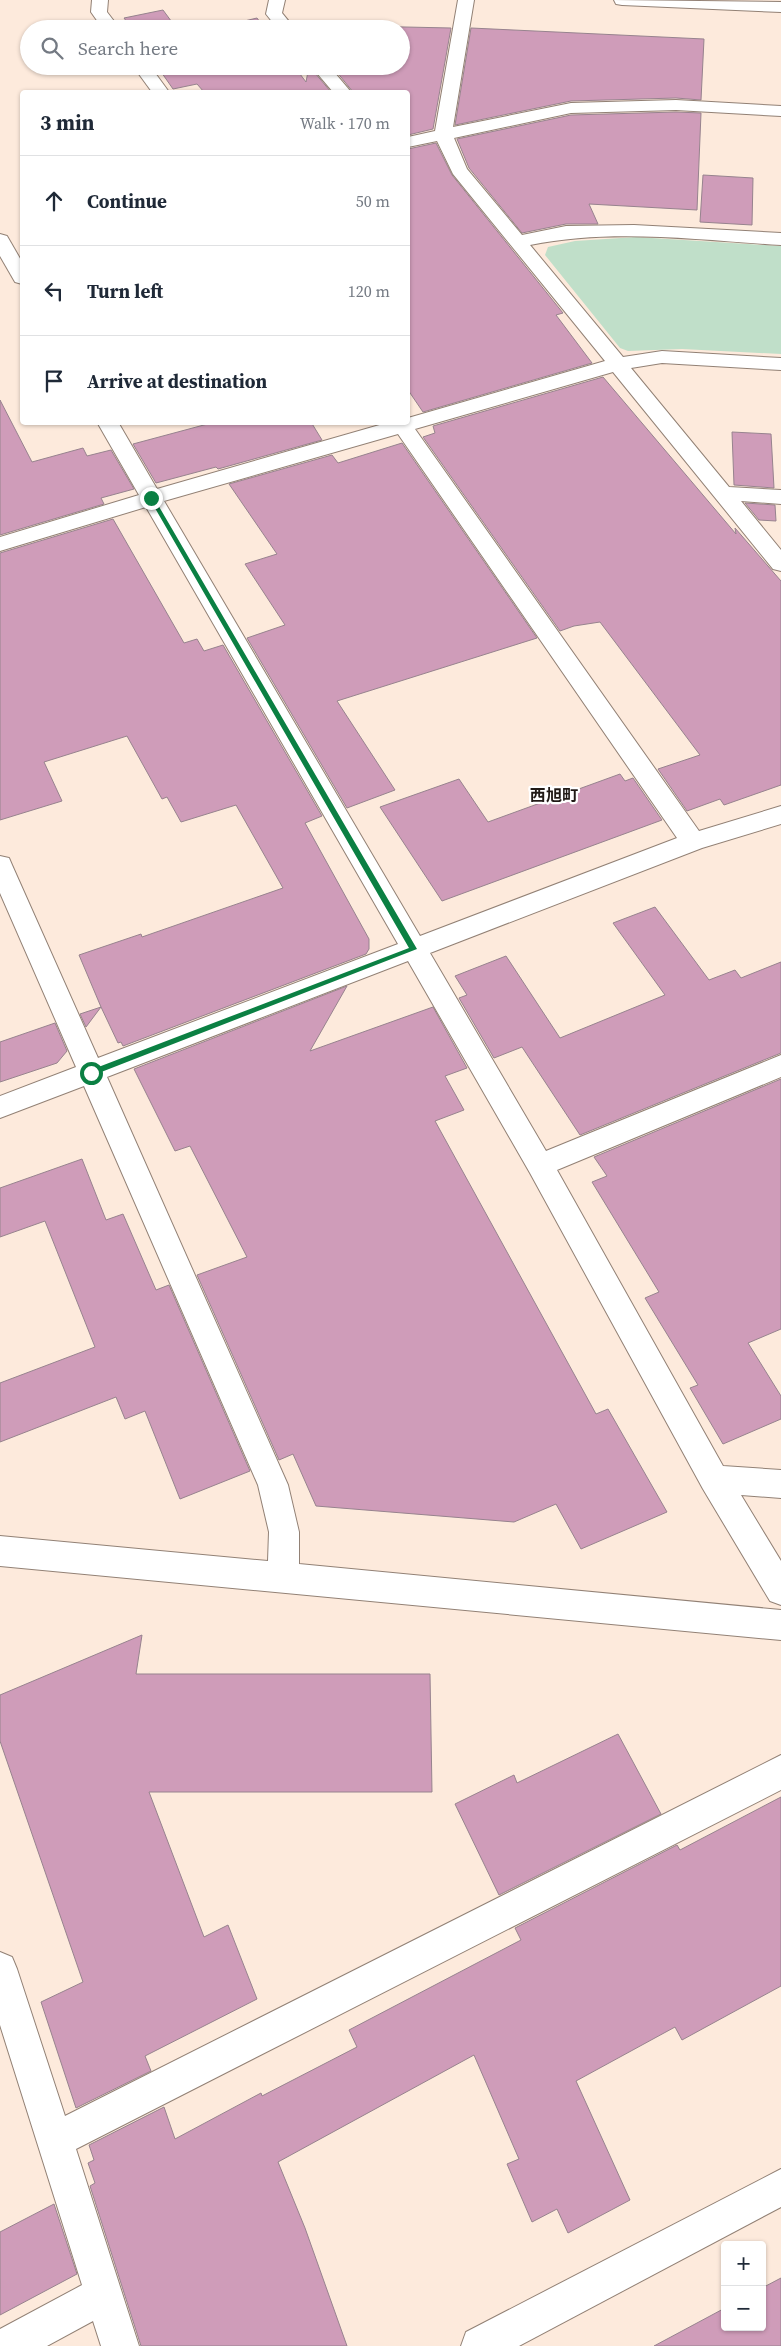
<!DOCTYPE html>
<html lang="en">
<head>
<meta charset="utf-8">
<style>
  :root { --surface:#fff; --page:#f2f2f3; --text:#1f2937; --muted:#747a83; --line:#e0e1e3 }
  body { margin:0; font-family:"Source Serif 4","Noto Sans JP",serif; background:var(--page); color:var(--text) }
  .controls { position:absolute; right:15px; bottom:15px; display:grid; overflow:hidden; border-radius:5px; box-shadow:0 1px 4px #0004 }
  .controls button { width:45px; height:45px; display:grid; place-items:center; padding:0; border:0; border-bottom:1px solid var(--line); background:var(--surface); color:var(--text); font:25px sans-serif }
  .stop { position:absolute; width:15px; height:15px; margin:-11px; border:4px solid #0b8043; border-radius:50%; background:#fff }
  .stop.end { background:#0b8043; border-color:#fff; box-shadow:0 1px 5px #0008 }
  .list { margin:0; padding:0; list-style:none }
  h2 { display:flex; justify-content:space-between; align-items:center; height:65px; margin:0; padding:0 20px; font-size:21px }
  h2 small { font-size:16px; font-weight:400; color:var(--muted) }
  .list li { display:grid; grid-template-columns:32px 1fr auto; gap:15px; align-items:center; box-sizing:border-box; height:90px; padding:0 20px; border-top:1px solid var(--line) }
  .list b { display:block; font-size:19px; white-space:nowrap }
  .list em { font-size:16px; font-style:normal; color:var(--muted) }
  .icon { flex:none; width:28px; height:28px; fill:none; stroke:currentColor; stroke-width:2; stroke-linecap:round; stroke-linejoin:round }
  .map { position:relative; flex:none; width:781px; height:2346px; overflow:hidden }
  .search { position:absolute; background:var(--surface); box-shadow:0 1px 4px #0004; left:20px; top:20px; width:390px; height:55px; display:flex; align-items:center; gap:12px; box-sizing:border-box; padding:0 18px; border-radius:28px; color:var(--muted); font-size:19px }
  .panel { position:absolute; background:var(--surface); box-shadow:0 1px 4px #0004; left:20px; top:90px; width:390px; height:335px; border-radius:5px }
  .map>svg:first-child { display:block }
</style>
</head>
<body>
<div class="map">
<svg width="781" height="2346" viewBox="0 0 781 2346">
  <rect width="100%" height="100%" fill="#fdeadc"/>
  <path fill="#c0dfc9" d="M636,237L781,246V354L682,349L628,351L620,348L545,255L548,247L575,241Z"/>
  <g fill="#cf9cb9" stroke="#97838e">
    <path d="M163,10L177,29H132L124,18Z"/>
    <path d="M257,18L265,29H211Z"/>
    <path d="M314,25L451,28L433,129L408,135V92H353L332,66H401V29H314Z"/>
    <path d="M471,28L704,39L701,100L676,98L571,101L455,125Z"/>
    <path d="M157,66H294L306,82L309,66L331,92H204L197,84L173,89Z"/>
    <path d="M676,112L701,113L697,210L589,204L598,224H566L522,233L469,168L457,139L571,115Z"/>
    <path d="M436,143L452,175L563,313L556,315L592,363L423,412L408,390V149Z"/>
    <path d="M703,175L753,178L752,225L700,222Z"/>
    <path d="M603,377L736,534L735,528L781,581V785L724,805L720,799L687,811L658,769L700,755L600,622L574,626L560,631L423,437L435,433L433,426Z"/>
    <path d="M0,400L32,462L83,448L87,456L111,450L134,489L101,498L104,504L0,535Z"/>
    <path d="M215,422H311L322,440L218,469L216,467L156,483L133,444Z"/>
    <path d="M732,432L771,434L774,488L734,485Z"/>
    <path d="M402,443L537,638L337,701L395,790L347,808L247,638L285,625L245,564L277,554L229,484L332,455L338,463Z"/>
    <path d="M745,503L775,505L776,521L759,520Z"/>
    <path d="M113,519L184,643L197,639L204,651L223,645L322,816L305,823L369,939V949L366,954L123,1046L121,1042L118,1043L101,1007L86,1027L80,1014L101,1007L79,955L141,934L142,937L283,888L236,805L181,822L167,797L162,799L127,736L44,762L62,801L0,820V553Z"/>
    <path d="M620,774L625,781L633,778L662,820L442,901L380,807L459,779L488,822Z"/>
    <path d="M655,907L709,980L735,970L741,978L781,962V1053L580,1135L522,1047L494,1058L459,998L467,995L455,976L506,956L560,1038L665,995L613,923Z"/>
    <path d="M347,986L310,1051L433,1007L467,1068L445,1076L464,1110L435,1121L596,1414L608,1409L667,1512L581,1549L556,1504L514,1522L316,1506L293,1454L279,1460L197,1275L247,1257L190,1146L175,1151L134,1069Z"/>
    <path d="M55,1023L67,1051L57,1063L0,1082V1042Z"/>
    <path d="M781,1079V1329L748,1343L781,1396V1419L723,1444L690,1388L698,1385L645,1298L659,1292L592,1182L607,1176L594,1157Z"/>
    <path d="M82,1159L106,1220L123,1214L156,1290L169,1285L250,1471L180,1499L145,1411L125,1419L116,1397L0,1442V1383L95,1347L45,1221L0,1237V1188Z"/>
    <path d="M142,1635L136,1674H430L432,1792H149L204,1937L228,1925L257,1999L145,2056L151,2071L76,2108L41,2002L83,1982L0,1741V1695Z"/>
    <path d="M618,1734L661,1814L499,1895L455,1804L514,1775L517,1783Z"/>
    <path d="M781,1797V1986L682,2040L675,2027L576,2081L630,2200L568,2233L557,2209L532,2222L507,2164L519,2159L474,2055L278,2162L305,2228L347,2346H141L90,2186L95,2183L88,2163L94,2160L89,2145L164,2107L175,2139L261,2093L262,2096L357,2047L349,2030L521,1940L515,1928L677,1845L680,1850Z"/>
    <path d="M54,2204L77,2274L0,2315V2232Z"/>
    <path d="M781,2278V2346H654L725,2308V2327H762V2288Z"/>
  </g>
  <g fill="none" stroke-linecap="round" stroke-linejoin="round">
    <g stroke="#928175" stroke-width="2">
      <g id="minor">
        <path d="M92,0H108L107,12L120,29H103L91,12Z"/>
        <path d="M269,0H285L282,13L295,29H278L266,14Z"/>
        <path d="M458,0H474L453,127L571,103L676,100L781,106V116L676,110L571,113L454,138L467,169L522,235L566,226L634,225L781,233V245C698,240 612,228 530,245L623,357L662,351L781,358V370L662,363L631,368L729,487L781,490V504L741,501L781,550V571L773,569L613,372L415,429L699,831L781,806V824L702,848L430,953L546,1151L781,1055V1077L557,1170L723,1466L781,1470V1498L741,1495L781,1561V1605L770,1601L703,1489L530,1173L408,961L107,1077L288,1485L299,1532V1564L781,1610V1640L0,1566V1536L268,1561L269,1532L258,1485L84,1086L0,1118V1096L76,1067L0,893V856L9,858L12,865L98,1058L398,944L146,507L0,551V537L139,495L97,422H118L157,489L390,422H408V418L605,361L453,174L437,141L408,147V137L435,131ZM398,434L677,838L420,936L164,501Z"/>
        <path d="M614,0L781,2V12L622,5L616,4Z"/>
        <path d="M133,66H150L169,92H152Z"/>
        <path d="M311,66H329L351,92H333Z"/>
        <path d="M0,234L7,236L22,262V284L15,282L0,256Z"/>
        <path d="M781,1755V1790L76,2149L139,2346H101L93,2321L47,2346H0V2329L82,2285L0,2025V1952L12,1957L17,1969L65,2116Z"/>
        <path d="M781,2169V2207L519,2346H461L466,2332Z"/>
      </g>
    </g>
    <use href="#minor" fill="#fff" fill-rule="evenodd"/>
  </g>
  <path fill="#0b8043" d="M148,496L154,498L417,949L91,1076L88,1075V1071L409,948Z"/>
  <g text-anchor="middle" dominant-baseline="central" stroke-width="4.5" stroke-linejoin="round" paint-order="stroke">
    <g font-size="16" font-weight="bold" fill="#211a16" stroke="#fff">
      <text x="554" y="795">西旭町</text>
    </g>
  </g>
</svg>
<div class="controls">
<button>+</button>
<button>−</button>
</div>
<div class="stop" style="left:91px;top:1073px"></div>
<div class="stop end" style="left:151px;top:498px"></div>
<div class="search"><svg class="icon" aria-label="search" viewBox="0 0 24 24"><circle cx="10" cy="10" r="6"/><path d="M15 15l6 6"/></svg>Search here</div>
<section class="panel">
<h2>3 min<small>Walk · 170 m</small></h2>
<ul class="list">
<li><svg class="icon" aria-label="ahead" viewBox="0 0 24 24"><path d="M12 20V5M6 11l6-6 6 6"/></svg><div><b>Continue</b></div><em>50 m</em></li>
<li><svg class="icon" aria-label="left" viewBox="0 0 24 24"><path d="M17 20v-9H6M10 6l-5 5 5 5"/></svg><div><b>Turn left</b></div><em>120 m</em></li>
<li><svg class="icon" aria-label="arrive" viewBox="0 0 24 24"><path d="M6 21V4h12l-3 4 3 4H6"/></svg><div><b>Arrive at destination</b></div></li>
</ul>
</section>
</div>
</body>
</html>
